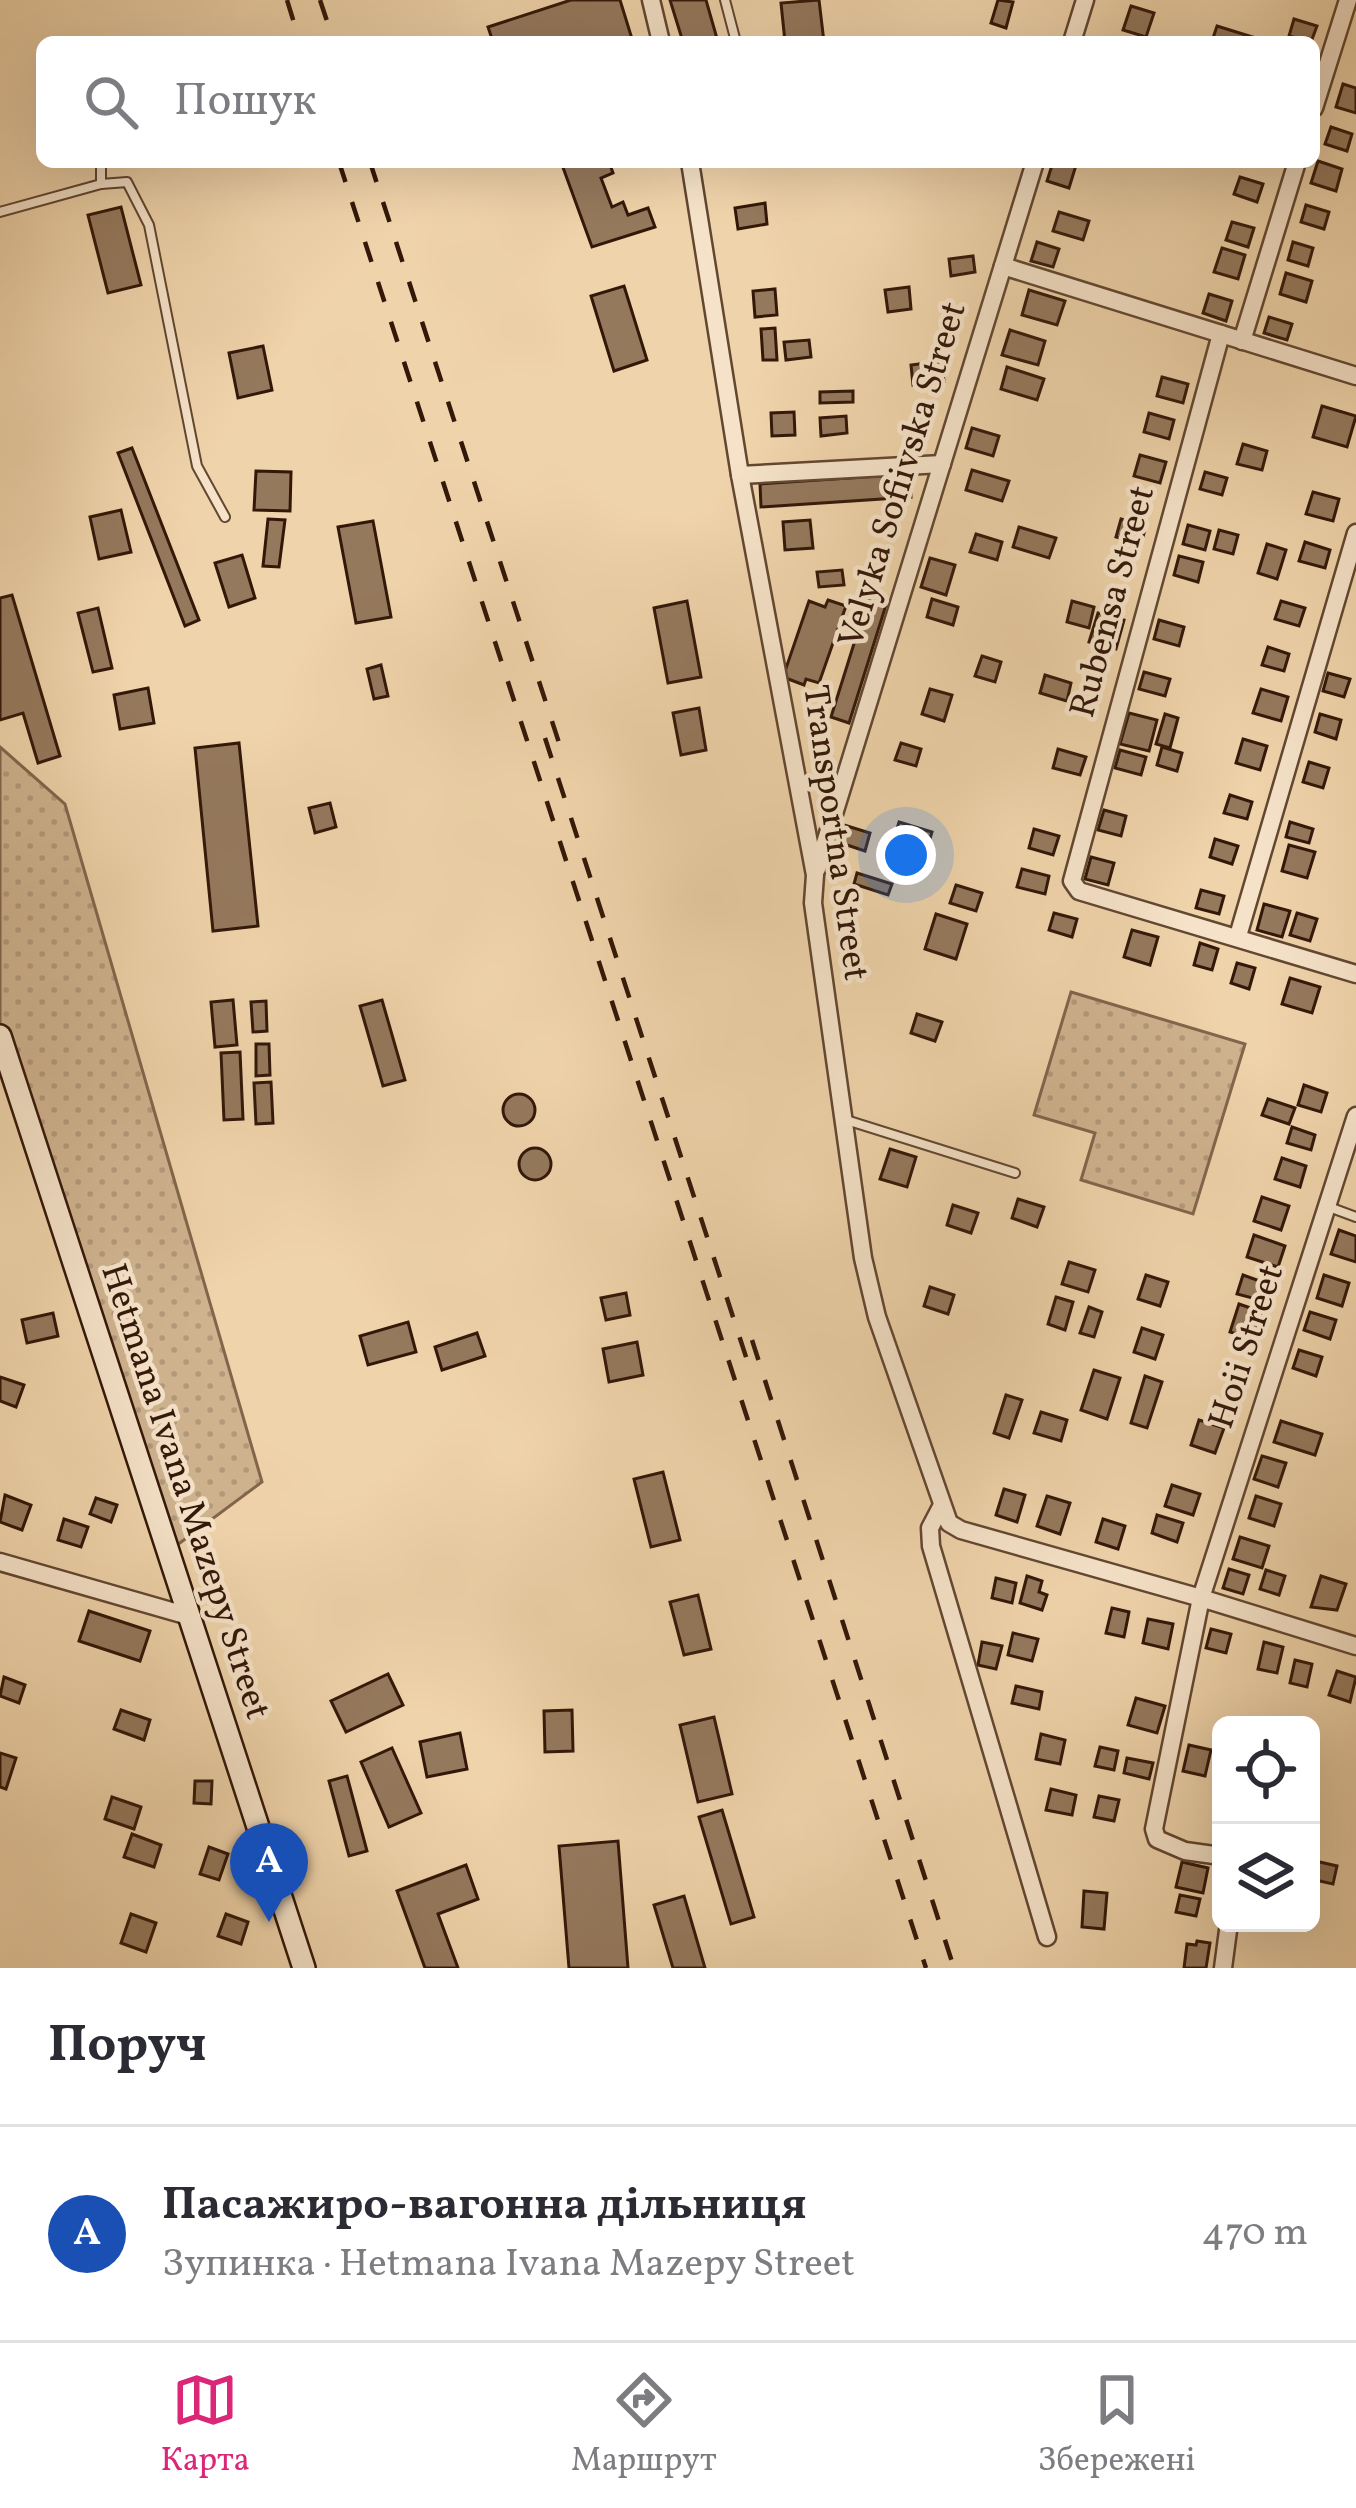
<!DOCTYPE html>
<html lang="uk">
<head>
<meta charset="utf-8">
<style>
  :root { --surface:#fff; --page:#f2f2f3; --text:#2b2b33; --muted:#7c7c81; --line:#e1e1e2; --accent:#db2777 }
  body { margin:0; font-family:Vollkorn,serif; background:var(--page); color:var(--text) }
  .controls { position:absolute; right:36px; bottom:36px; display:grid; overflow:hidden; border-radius:18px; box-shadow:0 12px 48px #0002 }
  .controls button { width:108px; height:108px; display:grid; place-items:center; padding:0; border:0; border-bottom:3px solid var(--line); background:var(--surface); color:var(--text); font:60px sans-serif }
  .you { position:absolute; left:906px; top:855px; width:42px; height:42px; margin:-30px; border:9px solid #fff; border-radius:50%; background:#1a73e8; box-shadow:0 0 0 18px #1a73e833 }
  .badge { display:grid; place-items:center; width:78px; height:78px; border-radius:50%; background:var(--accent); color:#fff; font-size:39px; font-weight:700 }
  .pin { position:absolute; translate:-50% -99px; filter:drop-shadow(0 3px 6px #0008) }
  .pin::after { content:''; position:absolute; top:63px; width:42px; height:36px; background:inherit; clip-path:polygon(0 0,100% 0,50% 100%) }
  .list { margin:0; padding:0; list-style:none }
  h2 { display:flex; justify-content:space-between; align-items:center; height:156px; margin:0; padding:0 48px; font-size:51px }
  h2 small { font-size:39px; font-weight:400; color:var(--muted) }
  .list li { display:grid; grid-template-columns:78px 1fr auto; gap:36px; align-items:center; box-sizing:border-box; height:216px; padding:0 48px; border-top:3px solid var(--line) }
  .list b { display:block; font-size:45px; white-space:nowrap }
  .list p { margin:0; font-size:39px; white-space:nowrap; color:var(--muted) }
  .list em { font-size:39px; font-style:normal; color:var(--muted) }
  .icon { flex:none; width:66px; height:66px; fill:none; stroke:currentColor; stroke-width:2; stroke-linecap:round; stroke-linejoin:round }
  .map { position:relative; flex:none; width:1356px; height:1968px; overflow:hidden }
  .search { position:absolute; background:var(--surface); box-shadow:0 12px 48px #0002; left:36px; right:36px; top:36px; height:132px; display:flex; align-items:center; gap:30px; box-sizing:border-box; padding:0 42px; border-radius:18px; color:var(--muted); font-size:45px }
  .sheet { height:372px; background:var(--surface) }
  nav { display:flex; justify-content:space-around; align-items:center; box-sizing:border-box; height:168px; border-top:3px solid var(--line); background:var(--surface); font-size:33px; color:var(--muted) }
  nav a { display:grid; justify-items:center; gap:6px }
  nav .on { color:var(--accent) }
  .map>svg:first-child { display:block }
</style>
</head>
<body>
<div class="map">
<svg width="1356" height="1968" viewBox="0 0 1356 1968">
  <defs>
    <pattern id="garden-dots" width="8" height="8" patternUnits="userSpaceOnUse" patternTransform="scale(3)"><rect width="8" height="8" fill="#cfb38f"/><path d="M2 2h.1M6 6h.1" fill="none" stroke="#b2997a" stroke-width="1.8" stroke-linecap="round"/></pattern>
  </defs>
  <rect width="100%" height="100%" fill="#efd3aa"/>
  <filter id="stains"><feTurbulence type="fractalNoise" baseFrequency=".00167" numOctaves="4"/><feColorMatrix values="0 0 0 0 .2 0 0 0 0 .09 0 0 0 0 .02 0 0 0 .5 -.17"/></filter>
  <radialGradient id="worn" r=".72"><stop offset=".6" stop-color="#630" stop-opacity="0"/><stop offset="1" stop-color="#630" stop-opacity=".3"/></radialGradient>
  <g fill="url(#garden-dots)" stroke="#81664c" stroke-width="3">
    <path d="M0,747L65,804L262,1482L169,1551L0,1043Z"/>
    <path d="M1071,992L1245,1044L1193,1214L1081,1180L1095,1133L1034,1115Z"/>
  </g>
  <g fill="#95795d" stroke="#331809" stroke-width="3">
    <path d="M571,0H620L633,42H493L488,27Z"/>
    <path d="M670,0H706L718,42H683Z"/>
    <path d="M819,0L824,42H785L781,3Z"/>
    <path d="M998,0L1013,2L1006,28L991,23Z"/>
    <path d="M1131,6L1154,13L1146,37L1123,30Z"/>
    <path d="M1294,19L1317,26L1311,42L1289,36Z"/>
    <path d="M1217,26L1262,40L1261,42L1212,41Z"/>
    <path d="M1343,84L1356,88V113L1336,107Z"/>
    <path d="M1331,127L1352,134L1347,151L1325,144Z"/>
    <path d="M1318,161L1342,169L1336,191L1311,183Z"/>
    <path d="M561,162H609L613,173L601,178L612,207L623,202L628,215L648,208L655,227L592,247Z"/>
    <path d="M1053,162H1077L1069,188L1047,181Z"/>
    <path d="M1240,177L1263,184L1257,202L1234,194Z"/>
    <path d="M765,203L767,224L738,229L735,208Z"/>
    <path d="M1306,205L1329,212L1324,229L1301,222Z"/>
    <path d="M121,207L141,285L108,293L88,215Z"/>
    <path d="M1059,212L1089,221L1083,240L1053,231Z"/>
    <path d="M1232,222L1254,228L1248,247L1226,240Z"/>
    <path d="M1037,242L1059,249L1053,267L1031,261Z"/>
    <path d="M1293,242L1313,248L1308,266L1288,260Z"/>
    <path d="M1222,248L1245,255L1238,279L1214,272Z"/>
    <path d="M973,256L975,272L951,276L949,259Z"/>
    <path d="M1286,273L1312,281L1306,302L1280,294Z"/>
    <path d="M624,286L647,360L614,371L591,296Z"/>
    <path d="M909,287L911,309L888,312L885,290Z"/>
    <path d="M775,289L777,315L755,317L753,291Z"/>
    <path d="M1029,290L1065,301L1057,325L1022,315Z"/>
    <path d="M1209,294L1232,301L1226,321L1203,313Z"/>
    <path d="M1269,317L1292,324L1287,340L1264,333Z"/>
    <path d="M775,328L777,360H763L761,329Z"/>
    <path d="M1010,330L1045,341L1038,365L1002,355Z"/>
    <path d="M809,340L811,357L786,360L784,342Z"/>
    <path d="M263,346L272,390L238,398L229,353Z"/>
    <path d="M942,361L944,382L913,385L911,365Z"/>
    <path d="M1007,367L1044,379L1037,400L1001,389Z"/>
    <path d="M1162,377L1188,384L1183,403L1157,396Z"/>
    <path d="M853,391V402L820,403V392Z"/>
    <path d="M1322,406L1356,416L1347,447L1313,437Z"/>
    <path d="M794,412L795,435L772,436L771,413Z"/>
    <path d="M1149,413L1174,420L1169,439L1144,432Z"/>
    <path d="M846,416L847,433L821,436L820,418Z"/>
    <path d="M972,428L999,436L993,456L966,448Z"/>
    <path d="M1243,444L1267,451L1262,470L1237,464Z"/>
    <path d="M132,448L199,620L185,626L118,453Z"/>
    <path d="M1140,455L1166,462L1160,483L1134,476Z"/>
    <path d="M972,470L1009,481L1002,501L966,490Z"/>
    <path d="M256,471L291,472L290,511L254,510Z"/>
    <path d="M1205,472L1227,478L1222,495L1200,489Z"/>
    <path d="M910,474L911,497L761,507L760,484Z"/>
    <path d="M1313,492L1339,499L1333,521L1306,514Z"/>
    <path d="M121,510L131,552L99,559L90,517Z"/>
    <path d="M268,519L285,520L279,567L263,566Z"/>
    <path d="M1121,519L1146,526L1141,544L1116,537Z"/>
    <path d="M810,520L813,548L785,550L783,522Z"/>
    <path d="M373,521L391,617L356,623L338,527Z"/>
    <path d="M1188,525L1210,531L1205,550L1183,544Z"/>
    <path d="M1019,527L1056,538L1049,558L1013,547Z"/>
    <path d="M1219,530L1238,535L1233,554L1214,549Z"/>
    <path d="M976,534L1002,542L997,560L970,552Z"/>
    <path d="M1305,542L1330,550L1325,568L1299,561Z"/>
    <path d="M1267,544L1286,550L1277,579L1258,573Z"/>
    <path d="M242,555L255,598L229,607L215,563Z"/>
    <path d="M1179,556L1203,562L1198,582L1174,575Z"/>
    <path d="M930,558L955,565L946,595L921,587Z"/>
    <path d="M842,570L844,585L819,587L817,572Z"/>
    <path d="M12,595L60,756L38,763L23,713L0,720V598Z"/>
    <path d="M868,599L886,605L849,723L831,717Z"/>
    <path d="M932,599L958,607L953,625L927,617Z"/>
    <path d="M828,600L846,606L819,683L806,679L804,685L783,677L809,601L825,607Z"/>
    <path d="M687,601L701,677L668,683L654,608Z"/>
    <path d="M1072,601L1094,607L1089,628L1067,622Z"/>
    <path d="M1281,601L1305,608L1299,626L1275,619Z"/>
    <path d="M98,608L112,668L93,672L78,613Z"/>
    <path d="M1098,613L1124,620L1116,649L1089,642Z"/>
    <path d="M1159,620L1184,627L1179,646L1154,639Z"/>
    <path d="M1268,647L1289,654L1284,671L1262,665Z"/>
    <path d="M982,656L1001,662L995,682L975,676Z"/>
    <path d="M381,665L388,696L374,699L367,669Z"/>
    <path d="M1144,672L1170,679L1165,696L1139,689Z"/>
    <path d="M1328,673L1350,679L1344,697L1323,691Z"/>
    <path d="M1045,675L1071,683L1067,701L1040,693Z"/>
    <path d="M148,688L154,723L120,729L114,695Z"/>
    <path d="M930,689L952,695L944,721L922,714Z"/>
    <path d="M1261,689L1288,697L1281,721L1253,713Z"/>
    <path d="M699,708L706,750L681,755L673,713Z"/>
    <path d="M1129,713L1157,720L1149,751L1120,744Z"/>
    <path d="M1165,714L1178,718L1170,748L1156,744Z"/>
    <path d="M1320,714L1341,720L1336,739L1315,732Z"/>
    <path d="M1243,739L1267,746L1260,770L1236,763Z"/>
    <path d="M239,743L258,926L213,931L195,748Z"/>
    <path d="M901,743L921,749L916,766L895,760Z"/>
    <path d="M1162,747L1182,753L1177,771L1157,765Z"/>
    <path d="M1058,749L1086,757L1080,775L1053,768Z"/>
    <path d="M1120,750L1146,757L1141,775L1115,768Z"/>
    <path d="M1309,762L1329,768L1323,788L1303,782Z"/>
    <path d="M1230,795L1252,802L1247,819L1224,813Z"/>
    <path d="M330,803L336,827L315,833L309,808Z"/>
    <path d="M1104,810L1126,816L1121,836L1098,830Z"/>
    <path d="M899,822L932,832L926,852L893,841Z"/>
    <path d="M1290,822L1313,829L1309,843L1286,837Z"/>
    <path d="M844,825L870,833L865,851L838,842Z"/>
    <path d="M1034,829L1059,836L1053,855L1029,848Z"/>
    <path d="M1215,839L1238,846L1232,864L1210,857Z"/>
    <path d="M1289,845L1315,852L1307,878L1282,871Z"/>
    <path d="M1091,857L1114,863L1108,885L1085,879Z"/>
    <path d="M1022,869L1049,876L1045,894L1017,887Z"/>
    <path d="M857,873L892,884L888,895L854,884Z"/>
    <path d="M956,885L982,893L976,911L950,903Z"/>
    <path d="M1201,890L1224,896L1219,914L1196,908Z"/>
    <path d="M1264,904L1290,911L1282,937L1257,930Z"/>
    <path d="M1054,913L1077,919L1072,937L1049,930Z"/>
    <path d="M1297,913L1317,919L1310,941L1290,935Z"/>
    <path d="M936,914L967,924L956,959L925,949Z"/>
    <path d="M1132,930L1158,937L1150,965L1124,957Z"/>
    <path d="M1200,943L1218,949L1212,970L1194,965Z"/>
    <path d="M1237,963L1255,968L1249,989L1231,983Z"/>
    <path d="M1290,978L1320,987L1312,1013L1282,1004Z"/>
    <path d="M233,1000L237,1045L215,1047L211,1002Z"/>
    <path d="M382,1000L405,1080L383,1086L360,1006Z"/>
    <path d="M266,1001L267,1031L253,1032L251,1002Z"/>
    <path d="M917,1014L942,1022L935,1041L911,1033Z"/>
    <path d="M256,1044H269L270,1075L256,1076Z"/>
    <path d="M240,1052L243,1119L224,1120L221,1053Z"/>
    <path d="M271,1082L273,1123L256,1124L254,1083Z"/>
    <path d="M1304,1085L1327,1093L1321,1112L1298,1105Z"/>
    <circle cx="519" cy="1110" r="16"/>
    <path d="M1268,1099L1295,1108L1289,1124L1262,1115Z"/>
    <path d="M1292,1127L1315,1135L1311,1150L1287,1143Z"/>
    <circle cx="535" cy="1164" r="16"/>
    <path d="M890,1149L916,1157L907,1187L880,1179Z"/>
    <path d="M1282,1158L1306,1166L1300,1187L1275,1179Z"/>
    <path d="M1262,1197L1289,1206L1281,1230L1254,1221Z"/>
    <path d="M1018,1199L1044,1207L1037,1227L1012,1218Z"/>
    <path d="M953,1205L978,1213L971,1233L947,1225Z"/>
    <path d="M1339,1230L1356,1236V1262L1331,1254Z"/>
    <path d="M1254,1235L1285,1246L1278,1267L1247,1257Z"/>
    <path d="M1069,1262L1095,1270L1088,1292L1062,1284Z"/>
    <path d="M1146,1275L1168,1282L1160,1306L1138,1299Z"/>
    <path d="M1243,1275L1265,1283L1260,1300L1237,1294Z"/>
    <path d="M1324,1275L1349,1283L1342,1306L1317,1298Z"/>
    <path d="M930,1287L954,1295L948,1314L924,1306Z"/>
    <path d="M626,1293L630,1315L606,1320L601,1298Z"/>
    <path d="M1056,1297L1073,1302L1065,1330L1048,1324Z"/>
    <path d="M1239,1304L1262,1312L1254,1339L1230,1332Z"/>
    <path d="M1089,1307L1102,1312L1094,1337L1080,1333Z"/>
    <path d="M1310,1312L1336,1320L1330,1339L1304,1330Z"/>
    <path d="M53,1313L58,1336L27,1343L22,1320Z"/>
    <path d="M408,1322L416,1352L368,1365L360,1336Z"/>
    <path d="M1142,1328L1163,1335L1155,1359L1134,1352Z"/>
    <path d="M477,1333L485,1356L442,1370L435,1347Z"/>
    <path d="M637,1342L643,1375L609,1382L603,1349Z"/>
    <path d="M1299,1350L1322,1357L1316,1376L1293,1368Z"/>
    <path d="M1094,1370L1120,1378L1107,1419L1081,1410Z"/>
    <path d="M1145,1376L1162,1382L1147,1428L1131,1423Z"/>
    <path d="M0,1377L24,1385L16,1407L0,1401Z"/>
    <path d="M1006,1395L1022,1400L1009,1438L994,1433Z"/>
    <path d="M1041,1412L1067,1420L1061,1441L1034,1433Z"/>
    <path d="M1199,1420L1224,1428L1215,1453L1191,1445Z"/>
    <path d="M1281,1421L1322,1434L1315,1455L1274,1442Z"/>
    <path d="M1262,1456L1286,1463L1278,1487L1254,1479Z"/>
    <path d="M663,1472L680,1540L651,1547L634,1479Z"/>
    <path d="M1172,1485L1200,1494L1193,1515L1165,1506Z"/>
    <path d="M1004,1489L1025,1495L1017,1522L996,1515Z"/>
    <path d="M5,1495L31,1505L22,1530L0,1522Z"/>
    <path d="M1047,1496L1070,1503L1060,1534L1037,1526Z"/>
    <path d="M1256,1496L1281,1504L1274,1526L1249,1518Z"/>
    <path d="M96,1498L117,1505L111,1522L90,1514Z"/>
    <path d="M1157,1515L1183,1523L1177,1542L1152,1533Z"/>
    <path d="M64,1519L88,1527L81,1547L58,1540Z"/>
    <path d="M1103,1519L1125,1526L1118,1549L1096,1542Z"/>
    <path d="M1240,1537L1269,1546L1262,1568L1233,1559Z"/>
    <path d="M1229,1569L1249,1575L1243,1594L1223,1588Z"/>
    <path d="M1266,1570L1285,1576L1279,1595L1260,1589Z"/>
    <path d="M1027,1576L1042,1581L1039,1592L1047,1595L1042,1610L1020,1603Z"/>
    <path d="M1321,1576L1346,1584L1337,1610L1311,1607Z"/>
    <path d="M996,1578L1016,1583L1012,1603L992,1598Z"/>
    <path d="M698,1595L711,1649L684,1655L670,1602Z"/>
    <path d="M1112,1608L1129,1612L1124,1637L1106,1633Z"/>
    <path d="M89,1611L150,1631L140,1661L79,1641Z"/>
    <path d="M1148,1619L1173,1624L1168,1649L1143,1643Z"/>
    <path d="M1211,1629L1231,1634L1226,1653L1206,1648Z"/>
    <path d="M1013,1633L1038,1639L1032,1661L1008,1655Z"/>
    <path d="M982,1642L1002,1646L996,1669L978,1665Z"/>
    <path d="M1264,1642L1283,1647L1277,1673L1258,1669Z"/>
    <path d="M1295,1660L1312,1664L1307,1687L1290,1683Z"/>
    <path d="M1337,1671L1356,1677L1350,1702L1329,1695Z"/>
    <path d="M388,1674L403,1705L346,1732L331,1701Z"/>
    <path d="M4,1677L25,1685L19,1703L0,1696Z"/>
    <path d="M1016,1686L1042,1692L1039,1709L1012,1703Z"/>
    <path d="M1136,1698L1165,1706L1157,1733L1128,1725Z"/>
    <path d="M121,1710L150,1720L144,1740L114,1729Z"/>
    <path d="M572,1710L573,1751L545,1752L544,1711Z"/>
    <path d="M714,1717L732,1794L698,1802L680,1725Z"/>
    <path d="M460,1733L467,1769L427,1777L420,1742Z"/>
    <path d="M1041,1734L1065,1740L1060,1764L1036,1759Z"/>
    <path d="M1189,1745L1211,1750L1205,1776L1183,1771Z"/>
    <path d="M1100,1747L1118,1751L1114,1770L1095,1766Z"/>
    <path d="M392,1748L421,1813L389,1827L361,1762Z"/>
    <path d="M0,1753L16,1758L6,1789L0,1787Z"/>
    <path d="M1127,1758L1153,1763L1149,1779L1124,1773Z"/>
    <path d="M347,1776L367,1851L349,1856L329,1781Z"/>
    <path d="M195,1781H212L211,1804L194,1803Z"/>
    <path d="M1051,1789L1076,1795L1072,1815L1046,1810Z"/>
    <path d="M1099,1796L1119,1800L1114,1821L1094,1817Z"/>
    <path d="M112,1797L141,1807L134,1829L105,1819Z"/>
    <path d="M722,1810L754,1917L731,1924L699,1817Z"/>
    <path d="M132,1834L161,1845L154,1867L124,1857Z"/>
    <path d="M618,1841L628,1968H569L559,1846Z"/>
    <path d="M209,1847L228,1854L219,1880L200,1874Z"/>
    <path d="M1311,1860L1337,1866L1333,1884L1311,1879Z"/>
    <path d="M1182,1862L1208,1868L1203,1893L1176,1887Z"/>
    <path d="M466,1865L478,1899L438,1914L458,1968H425L397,1891Z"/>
    <path d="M1084,1891L1107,1893L1104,1929L1082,1927Z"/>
    <path d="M1180,1895L1200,1899L1196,1916L1176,1912Z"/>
    <path d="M684,1896L705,1968H673L654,1905Z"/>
    <path d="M131,1914L156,1923L146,1952L121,1943Z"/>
    <path d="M226,1914L248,1922L241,1944L218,1936Z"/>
    <path d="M1197,1941L1210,1943L1206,1968H1184L1187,1944L1196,1945Z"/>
  </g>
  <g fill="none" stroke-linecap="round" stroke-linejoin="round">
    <g stroke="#624731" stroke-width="12">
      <g id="service">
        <path d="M725,0L736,42"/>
        <path d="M101,162V184"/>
        <path d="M0,212L101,184L127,182L149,225L197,466L225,517"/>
        <path d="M843,1119L1015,1173"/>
        <path d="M1329,1207L1356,1217"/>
      </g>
    </g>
    <g stroke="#624731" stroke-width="21">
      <g id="minor">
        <path d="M651,0L661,42"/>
        <path d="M1072,42L1085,0"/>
        <path d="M1314,108L1348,0"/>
        <path d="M690,162L740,475L815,875L813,903L863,1258L877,1317L949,1523L961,1530L1201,1598L1356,1116"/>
        <path d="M1003,266L1356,376"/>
        <path d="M1221,334L1072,881L1079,891L1356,974"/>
        <path d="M1242,341L1297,162"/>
        <path d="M740,475L942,464"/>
        <path d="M817,869L1035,162"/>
        <path d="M1238,936L1356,533"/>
        <path d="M941,1507L930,1528L931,1546L1047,1937"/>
        <path d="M0,1562L192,1617"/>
        <path d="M1221,1856L1185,1851L1157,1839L1154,1829L1201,1598L1356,1646"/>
        <path d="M1223,1968L1229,1923"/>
      </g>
    </g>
    <g stroke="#331809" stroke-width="26">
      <path id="secondary" d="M0,1036L304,1968"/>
    </g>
    <use href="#service" stroke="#f5e2c8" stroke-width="8"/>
    <use href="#minor" stroke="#f5e2c8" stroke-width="16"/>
    <use href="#secondary" stroke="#f5e2c8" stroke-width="21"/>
    <g stroke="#331809" stroke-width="4.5" stroke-dasharray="21 21" stroke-linecap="butt">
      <path d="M287,0L300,42"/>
      <path d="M320,0L334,42"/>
      <path d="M339,162L926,1968"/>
      <path d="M370,162L562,752"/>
      <path d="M545,738L747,1360"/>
      <path d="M752,1340L954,1968"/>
    </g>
  </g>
  <g text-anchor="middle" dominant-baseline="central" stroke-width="9" stroke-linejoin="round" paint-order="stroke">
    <g font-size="36" fill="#331809" stroke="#f5e2c8">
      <text transform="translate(904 475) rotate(-73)">Velyka Sofiivska Street</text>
      <text transform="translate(1114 602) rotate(-75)">Rubensa Street</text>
      <text transform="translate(834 833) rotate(82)">Transportna Street</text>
      <text transform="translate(1248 1347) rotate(-72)">Hoii Street</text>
      <text transform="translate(184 1492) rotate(72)">Hetmana Ivana Mazepy Street</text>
    </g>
  </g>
  <rect width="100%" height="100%" filter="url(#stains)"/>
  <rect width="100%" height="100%" fill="url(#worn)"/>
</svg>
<div class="controls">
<button><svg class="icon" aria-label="locate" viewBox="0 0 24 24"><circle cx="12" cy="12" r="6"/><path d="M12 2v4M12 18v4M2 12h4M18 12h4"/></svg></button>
<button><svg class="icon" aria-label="layers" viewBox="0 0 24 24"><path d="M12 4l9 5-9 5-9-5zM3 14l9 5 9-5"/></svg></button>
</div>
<div class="you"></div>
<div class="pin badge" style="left:269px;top:1922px;background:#1a4fb4">A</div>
<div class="search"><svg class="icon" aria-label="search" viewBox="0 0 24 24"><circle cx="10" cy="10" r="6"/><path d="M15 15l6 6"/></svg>Пошук</div>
</div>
<section class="sheet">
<h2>Поруч<small></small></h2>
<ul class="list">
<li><span class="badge" style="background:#1a4fb4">A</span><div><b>Пасажиро-вагонна дільниця</b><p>Зупинка · Hetmana Ivana Mazepy Street</p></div><em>470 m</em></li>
</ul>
</section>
<nav>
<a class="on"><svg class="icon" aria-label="map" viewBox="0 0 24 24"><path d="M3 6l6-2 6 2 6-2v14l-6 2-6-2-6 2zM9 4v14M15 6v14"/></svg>Карта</a>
<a><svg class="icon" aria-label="directions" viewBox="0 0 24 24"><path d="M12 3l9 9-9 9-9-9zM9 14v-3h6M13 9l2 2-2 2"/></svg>Маршрут</a>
<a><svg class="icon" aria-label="saved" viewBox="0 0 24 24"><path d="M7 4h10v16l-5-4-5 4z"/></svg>Збережені</a>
</nav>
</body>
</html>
